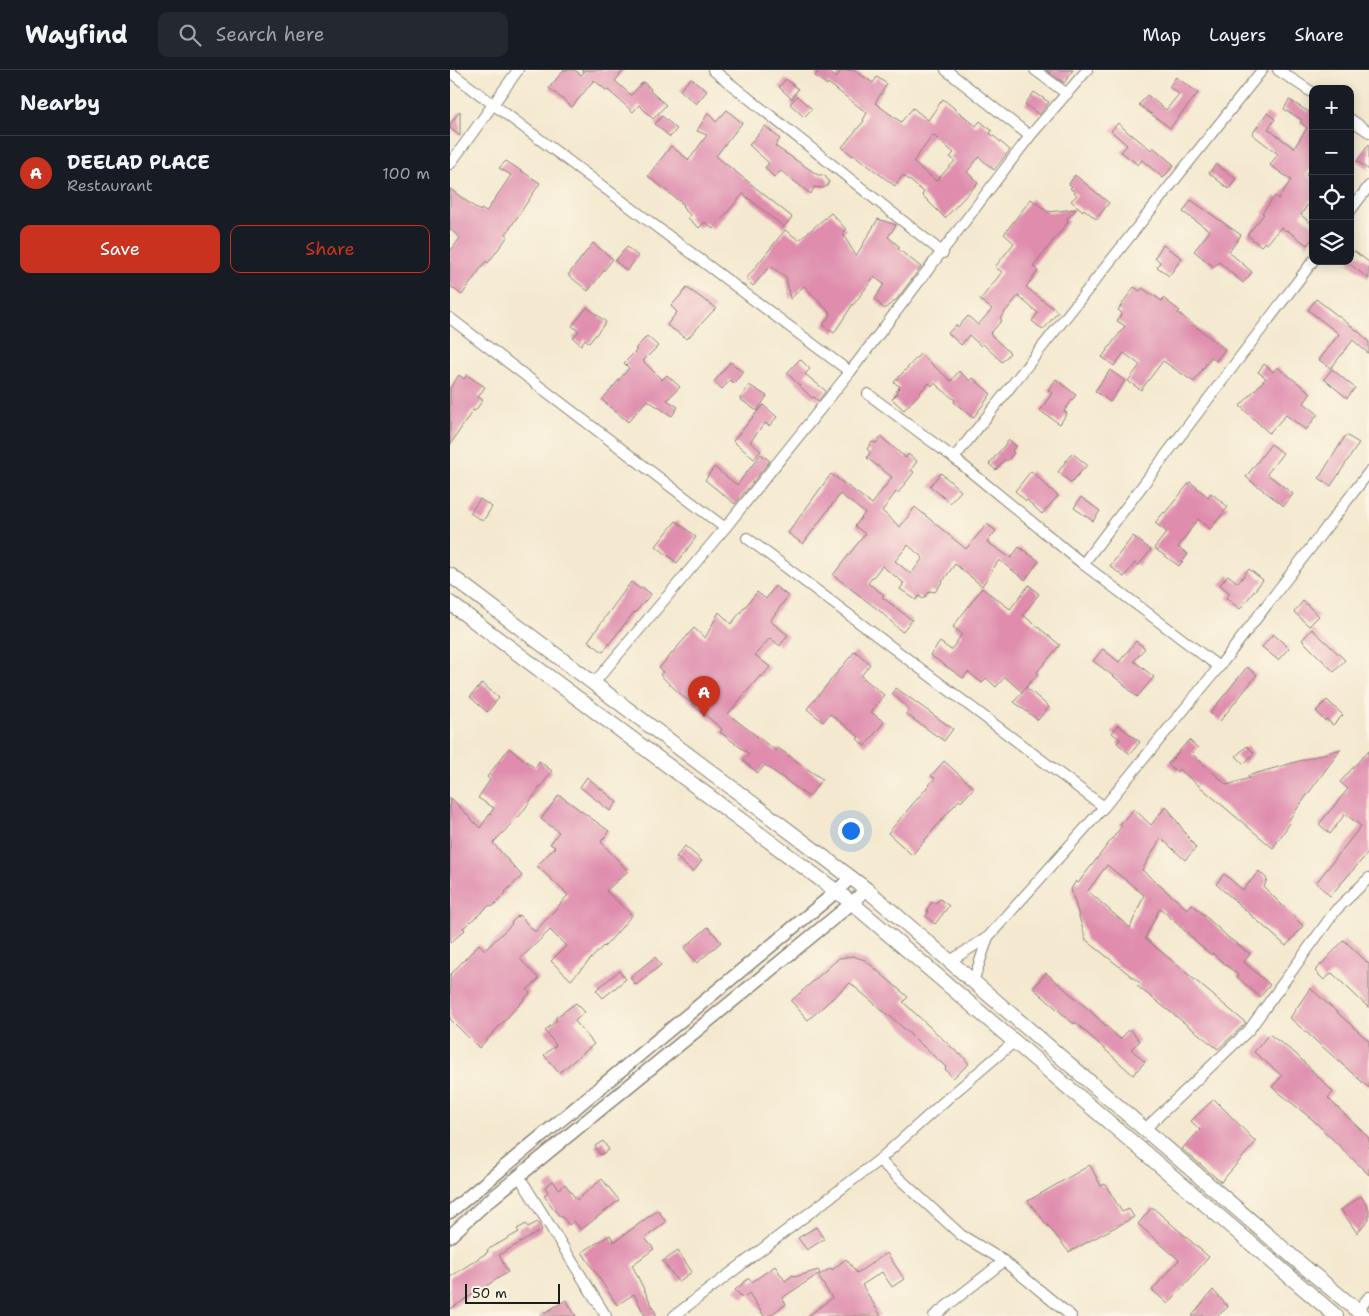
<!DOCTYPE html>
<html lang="en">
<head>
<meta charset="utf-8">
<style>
  :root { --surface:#171b24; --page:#242831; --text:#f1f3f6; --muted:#9ea1a6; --line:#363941; --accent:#c8321e }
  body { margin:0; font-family:"Shantell Sans",sans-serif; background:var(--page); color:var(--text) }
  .controls { position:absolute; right:15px; top:15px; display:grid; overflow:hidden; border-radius:10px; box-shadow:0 2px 12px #0003 }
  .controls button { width:45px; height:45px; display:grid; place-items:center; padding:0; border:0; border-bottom:1px solid var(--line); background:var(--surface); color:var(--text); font:25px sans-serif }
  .scale { position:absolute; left:15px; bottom:12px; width:95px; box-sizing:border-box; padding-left:5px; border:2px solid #1c1c1c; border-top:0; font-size:14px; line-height:18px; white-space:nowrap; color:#1c1c1c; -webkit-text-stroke:4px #fcf5e5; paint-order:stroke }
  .you { position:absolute; left:400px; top:760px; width:18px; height:18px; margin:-12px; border:4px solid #fff; border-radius:50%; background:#1a73e8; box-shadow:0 0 0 8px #1a73e833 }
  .badge { display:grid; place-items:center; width:32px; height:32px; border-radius:50%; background:var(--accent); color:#fff; font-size:16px; font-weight:700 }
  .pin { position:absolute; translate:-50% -41px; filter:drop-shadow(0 1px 2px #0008) }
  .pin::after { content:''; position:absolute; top:26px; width:18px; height:15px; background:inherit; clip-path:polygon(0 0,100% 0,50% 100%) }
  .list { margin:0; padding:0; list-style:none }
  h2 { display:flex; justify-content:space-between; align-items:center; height:65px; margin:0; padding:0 20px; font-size:21px }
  h2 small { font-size:16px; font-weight:400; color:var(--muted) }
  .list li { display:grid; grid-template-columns:32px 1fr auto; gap:15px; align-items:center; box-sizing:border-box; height:75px; padding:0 20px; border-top:1px solid var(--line) }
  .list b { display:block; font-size:19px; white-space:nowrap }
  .list p { margin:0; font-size:16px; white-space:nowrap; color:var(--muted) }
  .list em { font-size:16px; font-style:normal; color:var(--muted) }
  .actions { display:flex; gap:10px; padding:15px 20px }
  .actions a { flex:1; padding:11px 0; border:1px solid var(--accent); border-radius:10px; text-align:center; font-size:18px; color:var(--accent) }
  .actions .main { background:var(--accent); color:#fff }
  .icon { flex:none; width:28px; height:28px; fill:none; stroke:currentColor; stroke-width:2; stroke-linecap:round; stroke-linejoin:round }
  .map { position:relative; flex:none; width:919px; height:1246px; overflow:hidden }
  header { display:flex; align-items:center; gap:30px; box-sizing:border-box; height:70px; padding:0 25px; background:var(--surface); border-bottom:1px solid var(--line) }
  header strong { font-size:24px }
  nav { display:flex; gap:28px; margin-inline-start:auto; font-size:18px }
  .search { width:350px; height:45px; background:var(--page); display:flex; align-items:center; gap:12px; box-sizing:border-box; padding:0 18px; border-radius:10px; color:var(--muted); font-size:19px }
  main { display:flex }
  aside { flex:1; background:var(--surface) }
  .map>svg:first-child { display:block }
</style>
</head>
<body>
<header>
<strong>Wayfind</strong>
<div class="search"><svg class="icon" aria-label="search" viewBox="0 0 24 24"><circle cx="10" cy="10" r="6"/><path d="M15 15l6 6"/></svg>Search here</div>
<nav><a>Map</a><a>Layers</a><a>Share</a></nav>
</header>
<main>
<aside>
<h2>Nearby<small></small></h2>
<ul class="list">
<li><span class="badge">A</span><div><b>DEELAD PLACE</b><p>Restaurant</p></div><em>100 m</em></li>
</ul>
<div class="actions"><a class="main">Save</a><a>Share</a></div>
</aside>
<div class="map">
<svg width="919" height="1246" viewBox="0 0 919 1246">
  <rect width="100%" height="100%" fill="#fcf5e5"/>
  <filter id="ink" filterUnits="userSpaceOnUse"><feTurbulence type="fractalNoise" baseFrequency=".02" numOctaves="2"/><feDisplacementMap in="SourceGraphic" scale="10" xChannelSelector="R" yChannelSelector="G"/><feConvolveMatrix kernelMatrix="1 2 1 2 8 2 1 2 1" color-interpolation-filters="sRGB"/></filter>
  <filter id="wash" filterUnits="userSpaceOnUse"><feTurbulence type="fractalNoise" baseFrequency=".0096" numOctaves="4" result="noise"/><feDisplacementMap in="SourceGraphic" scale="20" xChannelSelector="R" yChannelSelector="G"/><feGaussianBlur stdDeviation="1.12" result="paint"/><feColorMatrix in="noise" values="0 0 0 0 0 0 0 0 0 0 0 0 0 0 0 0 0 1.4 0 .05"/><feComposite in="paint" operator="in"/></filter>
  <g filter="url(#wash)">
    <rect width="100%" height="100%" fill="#f4e9d0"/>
    <g id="blocks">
      <g fill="#df8cad" fill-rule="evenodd">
        <path d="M114,0H125L131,5L134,2L131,0H174L165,11L181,25L193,12L201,19L200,21L216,35L203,49L189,35L183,42L158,20L157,21L144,10L122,37L99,18Z"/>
        <path d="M369,0H377L386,8L391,0H404L423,13L427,7L437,14L425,33L451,52L463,38L478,50L493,29L526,56L530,51L542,61L540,63L560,80L544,100L529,87L517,102L528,113L495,148L472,125L474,122L453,105L445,116L404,85L403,86L392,77L414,51L413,50L417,43L378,13L377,15L365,6ZM483,65L504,83L500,87L505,91L486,111L463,92Z"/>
        <path d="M596,0H623L614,13Z"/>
        <path d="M726,7L748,23L720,58L689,35L697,25L716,40L729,24L719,17Z"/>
        <path d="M241,8L257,21L246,34L230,20Z"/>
        <path d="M336,9L348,19L342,29L329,17Z"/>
        <path d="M584,22L599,32L589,45L575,34Z"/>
        <path d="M347,26L362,39L354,47L340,34Z"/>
        <path d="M839,30L859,42L863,38V95L856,105L863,110V126L851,145L863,155V168L857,175L837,160L836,161L831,157L817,174L815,172L811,176L797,165L814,144L812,143L825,126L828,129L841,110L820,95L828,84L802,64L817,43L825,49L818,59L844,78L857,58L850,52L852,50L834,39Z"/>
        <path d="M277,40L292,53L266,86L342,147L334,157L293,124L263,159L255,152L249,158L238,148L240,145L232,137L234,135L198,106L221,76L239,90L257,65L247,61L258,43L266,52Z"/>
        <path d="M10,41V66L0,58V54Z"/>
        <path d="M212,46L227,59L220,67L205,54Z"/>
        <path d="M668,53L681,65V64L701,80L703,77L724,95L713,108L692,90L688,95L671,82L677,75L661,61Z"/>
        <path d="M315,56L330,69L325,76L368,105H373L376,107L379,112L377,116L373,118L364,117L361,124L331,101L324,107L315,98L319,93L299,75Z"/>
        <path d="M919,74V100L907,91Z"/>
        <path d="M56,91L90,113L56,164L58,166L38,193L36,191L12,225L0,216V182L10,168L0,159V119L30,141L31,139L36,142L61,105L49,98Z"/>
        <path d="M766,94L786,109L779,119L759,103Z"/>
        <path d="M625,105L659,133L646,149L634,139L633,141L621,131L627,125L620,118L622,116L619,114Z"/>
        <path d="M581,129L598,142L626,139L617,149L618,152L615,156L583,196L588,201L576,217L608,242L593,260L582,251L588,243L568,226L550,248L552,250L540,264L560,283L552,292L533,274L531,276L519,265L511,275L498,263L506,255L508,257L518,246L528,255L542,239L530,230L552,202L545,197L564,173L554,164Z"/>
        <path d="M741,130L791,165L779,182L802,202L793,213L769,192L764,197L744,181L760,161L733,142Z"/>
        <path d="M381,143L396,159L393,164L406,186L428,149L446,155L438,167L450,177L448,179L471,197L447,229L434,239L425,229L434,214L424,207L404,234H403L384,263L373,255L381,244L354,216L340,229L336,207L320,196L303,216L296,209L335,160L349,170Z"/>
        <path d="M143,173L163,189L138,221L118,205Z"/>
        <path d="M713,175L732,188L719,206L707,197L710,192L705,187Z"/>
        <path d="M177,177L188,186L177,201L165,191Z"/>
        <path d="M904,181L919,192V209L896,191H900V186Z"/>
        <path d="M684,217L690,221L692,218L712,231L713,228L730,241L728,243L775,279L766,291L761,287L744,312L713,291L691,320L678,311L690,295L674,283L664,296L652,287L675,256L667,251L672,243L668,240Z"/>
        <path d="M237,218L266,238L237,269L217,255L227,242L221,236Z"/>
        <path d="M866,229L909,262L919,272V284L903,270L881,298L869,290L889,264L858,240Z"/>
        <path d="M137,237L156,252L139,273L135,269L131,275L123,268L129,261L122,256Z"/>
        <path d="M197,266L208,276L193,291L212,310L217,305L230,317L217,330L228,337L222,346L197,330L178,352L152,330L179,298L174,293L187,280L185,279Z"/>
        <path d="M470,284L501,311L509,301L520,311L523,308L541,324L523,348L504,332L505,330L484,313L482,316L479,313L454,340L442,329L447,324L446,321L450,317L444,312Z"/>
        <path d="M350,289L360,299L355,304L376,321L368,331L364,327L362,328L337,303Z"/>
        <path d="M280,292L293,302L284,313L280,310L272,319L264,312Z"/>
        <path d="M814,294L823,302L827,297L861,323L854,333L868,344L856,360L836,345L819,363L790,336L816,308L808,302Z"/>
        <path d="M882,299L905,318L897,328L874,309Z"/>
        <path d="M660,300L675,311L660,332L645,321Z"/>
        <path d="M9,305L14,309L17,305L35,317L28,327L33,330L25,341L23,340L0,375V318Z"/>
        <path d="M606,309L626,325L614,341L617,343L610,354L590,341L602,323L598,320Z"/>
        <path d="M299,315L317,326L307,341L290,329Z"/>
        <path d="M313,335L327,347L319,356L315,353L300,372L311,381L304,389L283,371Z"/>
        <path d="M896,365L909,373L881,416L869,408Z"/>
        <path d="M431,367L456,388L458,384L467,391L461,400L464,402L448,423L446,422L432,441L450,457L465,437L516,479L537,454L546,461L537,472L561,488L569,477L589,491L575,510L549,490L532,516L505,494L485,522L480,521L473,529L469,526L466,530L450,519L453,515L452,514L454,513L432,496L418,513L434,525L432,527L462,550L452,562L431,542L383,505L415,464L405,456L415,443L390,424L353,474L338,463L381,404L422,434L442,407L417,388L420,382L417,379L422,372L426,373ZM458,475L473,488L461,504L445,491Z"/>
        <path d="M559,370L566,376L562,381L564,383L557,391L555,389L546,400L539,394Z"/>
        <path d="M821,374L833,383L817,404L843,424L834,436L796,407Z"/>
        <path d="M622,383L637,395L621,413L608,402Z"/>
        <path d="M311,384L320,391L285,434L255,410L264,397L287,415Z"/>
        <path d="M581,401L608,426L592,444L577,430L576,431L565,421Z"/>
        <path d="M491,403L511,421L500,433L480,416Z"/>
        <path d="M740,412L758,427L761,423L778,437L760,459L748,449L728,477L738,484L729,496L704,478L717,462L705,453L714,442L715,443Z"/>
        <path d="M631,427L650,441L643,451L624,438Z"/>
        <path d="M30,429L42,437L33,451L20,443Z"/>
        <path d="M226,451L246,467L227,493L206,476Z"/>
        <path d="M683,466L701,480L688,496L685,493L674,507L660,496Z"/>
        <path d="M799,499L813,510L790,539L776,528L780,523L770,515L778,505L788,513Z"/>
        <path d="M181,512L190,519L192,517L201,524L185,543L184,542L153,582L138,571Z"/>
        <path d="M579,515L589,524L573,545L610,575L587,602L588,604L576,617L599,637L588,650L564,632L576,617L572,622L555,607L546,617L536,608L532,613L518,602L513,608L480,585L490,572L501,580L512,564L503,557L532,518L560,539Z"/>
        <path d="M325,516L338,526L320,551L338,565L330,576L320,568L305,585L320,597L312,607L310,606L278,644L326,681L328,678L372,709L359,727L315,695L308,703L293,691L299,684L270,662L272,659L228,622L210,605L213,602L209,598L244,558L255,568L269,542L281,554L307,522L316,529Z"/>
        <path d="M853,531L869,546L859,556L844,542Z"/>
        <path d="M862,559L895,590L884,602L852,570Z"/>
        <path d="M823,564L839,578L828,590L812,577Z"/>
        <path d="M686,571L695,578L684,591L704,607L687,627L670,611L643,591L653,579L669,592Z"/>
        <path d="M405,581L420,594L411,606L434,625L421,642L434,652L415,676L407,669L409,667L380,644L373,652L357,639Z"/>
        <path d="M797,597L807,605L770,651L760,643Z"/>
        <path d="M32,613L49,628L37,642L20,627Z"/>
        <path d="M446,618L503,659L494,671L456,644L459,639L442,623Z"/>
        <path d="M877,630L893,645L883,655L876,649L875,651L866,641Z"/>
        <path d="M668,655L690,672L680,684L667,673L670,669L662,663Z"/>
        <path d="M739,670L748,678L742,684L777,715L800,708L797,706L891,679L838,751L840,753L823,778L729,699L727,702L718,694Z"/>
        <path d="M797,676L804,683L794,694L786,686Z"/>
        <path d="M59,678L85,698L89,691L102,701L68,748H67L43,773L72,806L55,822L56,823L42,837L40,835L13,858L15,860L0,873V727L30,758L44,738L28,728L40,710L37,707Z"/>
        <path d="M919,680V782L880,826L866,813L911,756L895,744L880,764L869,754L898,719L890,712Z"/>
        <path d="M494,691L524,718L511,732L509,730L462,785L438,763L485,708L481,706Z"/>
        <path d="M137,707L167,732L160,741L130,717Z"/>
        <path d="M109,725L159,761L151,772L178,801L156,821L182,845L166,864L154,877L153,876L121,910L101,891L116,876L100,860L70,889L89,909L77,920L80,923L29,978L0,949V905L29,874L35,880L62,854L61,853L69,845L85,862L118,825L87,796L105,777L100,774L109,762L91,749Z"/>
        <path d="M716,736L746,778L735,790L711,768L692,800L737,839L742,834L779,868L800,884L794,892L820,915L810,927L787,907L788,905L762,883L761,885L710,838L695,868L796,953L768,979L687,916L690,913L636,870L621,819L626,811L628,813L672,756L669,755L684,739L701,755ZM657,795L694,825L680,858L638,821Z"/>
        <path d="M235,776L252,791L243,802L226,787Z"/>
        <path d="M809,801L817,809L814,817L853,856L836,876L766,814L774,804L793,820Z"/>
        <path d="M490,829L499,836L485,854L476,846L478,843L477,839L482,832L486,833Z"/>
        <path d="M258,857L271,872L247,893L234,878Z"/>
        <path d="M894,870L919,894V938L882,903L874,910L865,901Z"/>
        <path d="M403,886L415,890L458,927L453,932L510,985L511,984L519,994L503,1008L495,999L496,997L440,946H439L400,913L358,950L341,931L389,888Z"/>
        <path d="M205,887L211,895L186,915L180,907Z"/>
        <path d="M169,901L176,909L153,928L146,920Z"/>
        <path d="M596,903L638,939L670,969L680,959L690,971L681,979L695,992L683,1005L625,952L624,954L583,918Z"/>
        <path d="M860,918L919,971V1018L840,948Z"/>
        <path d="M126,933L135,942L125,951L144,974L109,1003L94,985L106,975L95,961L107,950L105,948Z"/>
        <path d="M819,964L846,984L883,1022L878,1028L919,1068V1105L863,1050L822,1017L832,1006L804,982Z"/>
        <path d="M764,1029L806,1072L771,1112L732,1079L750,1060L741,1051Z"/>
        <path d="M153,1071L159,1080L150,1085L145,1076Z"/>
        <path d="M640,1095L651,1116L655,1114L672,1142L679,1139L684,1147L619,1182L578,1131Z"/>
        <path d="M152,1109L169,1130L131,1160L124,1151L119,1155L112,1146L110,1147L94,1126L98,1122L95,1117L103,1111L109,1119L115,1114L127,1130Z"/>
        <path d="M911,1126L919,1139V1149L907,1163L891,1140Z"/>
        <path d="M702,1137L759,1187L718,1234L702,1220L729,1190L688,1154Z"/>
        <path d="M208,1140L216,1152L195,1168L204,1179L182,1195L207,1246H195L184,1224L167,1235L132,1182L160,1165L164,1172Z"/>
        <path d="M88,1152L92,1160L49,1185L58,1202L0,1239V1207L38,1182L37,1180L69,1162L67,1159L76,1154L78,1157Z"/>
        <path d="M366,1157L374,1169L357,1180L348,1168Z"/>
        <path d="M228,1181L242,1202L228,1212L213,1191Z"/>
        <path d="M437,1183L454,1209L442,1217L432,1202L412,1215L431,1246H358L382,1228L368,1206L381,1198L382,1200L396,1189L407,1203Z"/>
        <path d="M325,1196L335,1211L343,1205L345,1207L368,1200L370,1203L332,1228L336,1234L319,1246H314L299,1223L293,1228L285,1220L299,1208L302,1212Z"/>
        <path d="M763,1220L778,1237L767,1246H742Z"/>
        <path d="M116,1230L126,1246H89Z"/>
      </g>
    </g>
  </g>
  <g filter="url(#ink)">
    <use href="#blocks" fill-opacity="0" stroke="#888276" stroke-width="1"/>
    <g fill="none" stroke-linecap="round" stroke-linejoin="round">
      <g stroke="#888276" stroke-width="12">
        <g id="minor">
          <path d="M263,0L493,183"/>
          <path d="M496,0L580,66"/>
          <path d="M585,0L617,24"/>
          <path d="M828,0L863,23"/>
          <path d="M0,2L400,302"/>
          <path d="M900,49L919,62"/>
          <path d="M0,94L68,0"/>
          <path d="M900,141L919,116"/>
          <path d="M0,248L275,458"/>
          <path d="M418,324L504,388L633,494L769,597"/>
          <path d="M504,388L812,0"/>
          <path d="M297,468L654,737"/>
          <path d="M633,494L863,191"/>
          <path d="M144,613L275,458L400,302L580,66L637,0"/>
          <path d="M500,891L538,867L654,737L769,597L919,402"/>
          <path d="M523,912L538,867"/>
          <path d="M695,1059L799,960L886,840L919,808"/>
          <path d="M429,1090L511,1165L554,1191L621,1246"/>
          <path d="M69,1106L156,1246"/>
          <path d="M907,1241L919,1227"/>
          <path d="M224,1246L429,1090L498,1028L564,972"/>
          <path d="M484,1246L554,1191"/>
        </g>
      </g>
      <g stroke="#888276" stroke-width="15">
        <g id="tertiary">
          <path d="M0,1142L387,821L401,807"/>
          <path d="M0,1166L35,1134L402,833L416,819"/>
        </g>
      </g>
      <g stroke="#888276" stroke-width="16">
        <g id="secondary">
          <path d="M0,505L416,819L851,1194L914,1246"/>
          <path d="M0,533L402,833L886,1246"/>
        </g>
      </g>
      <use href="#minor" stroke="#fff" stroke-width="10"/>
      <use href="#tertiary" stroke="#fff" stroke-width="12"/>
      <use href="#secondary" stroke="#fff" stroke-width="14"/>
    </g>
  </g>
</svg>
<div class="controls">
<button>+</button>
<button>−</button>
<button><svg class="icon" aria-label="locate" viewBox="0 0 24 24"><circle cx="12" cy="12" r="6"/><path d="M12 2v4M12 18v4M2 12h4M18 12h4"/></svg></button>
<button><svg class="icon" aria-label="layers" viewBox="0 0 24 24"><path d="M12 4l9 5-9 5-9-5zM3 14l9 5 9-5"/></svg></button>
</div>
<div class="scale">50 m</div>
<div class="you"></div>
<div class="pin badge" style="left:254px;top:647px">A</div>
</div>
</main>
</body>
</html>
